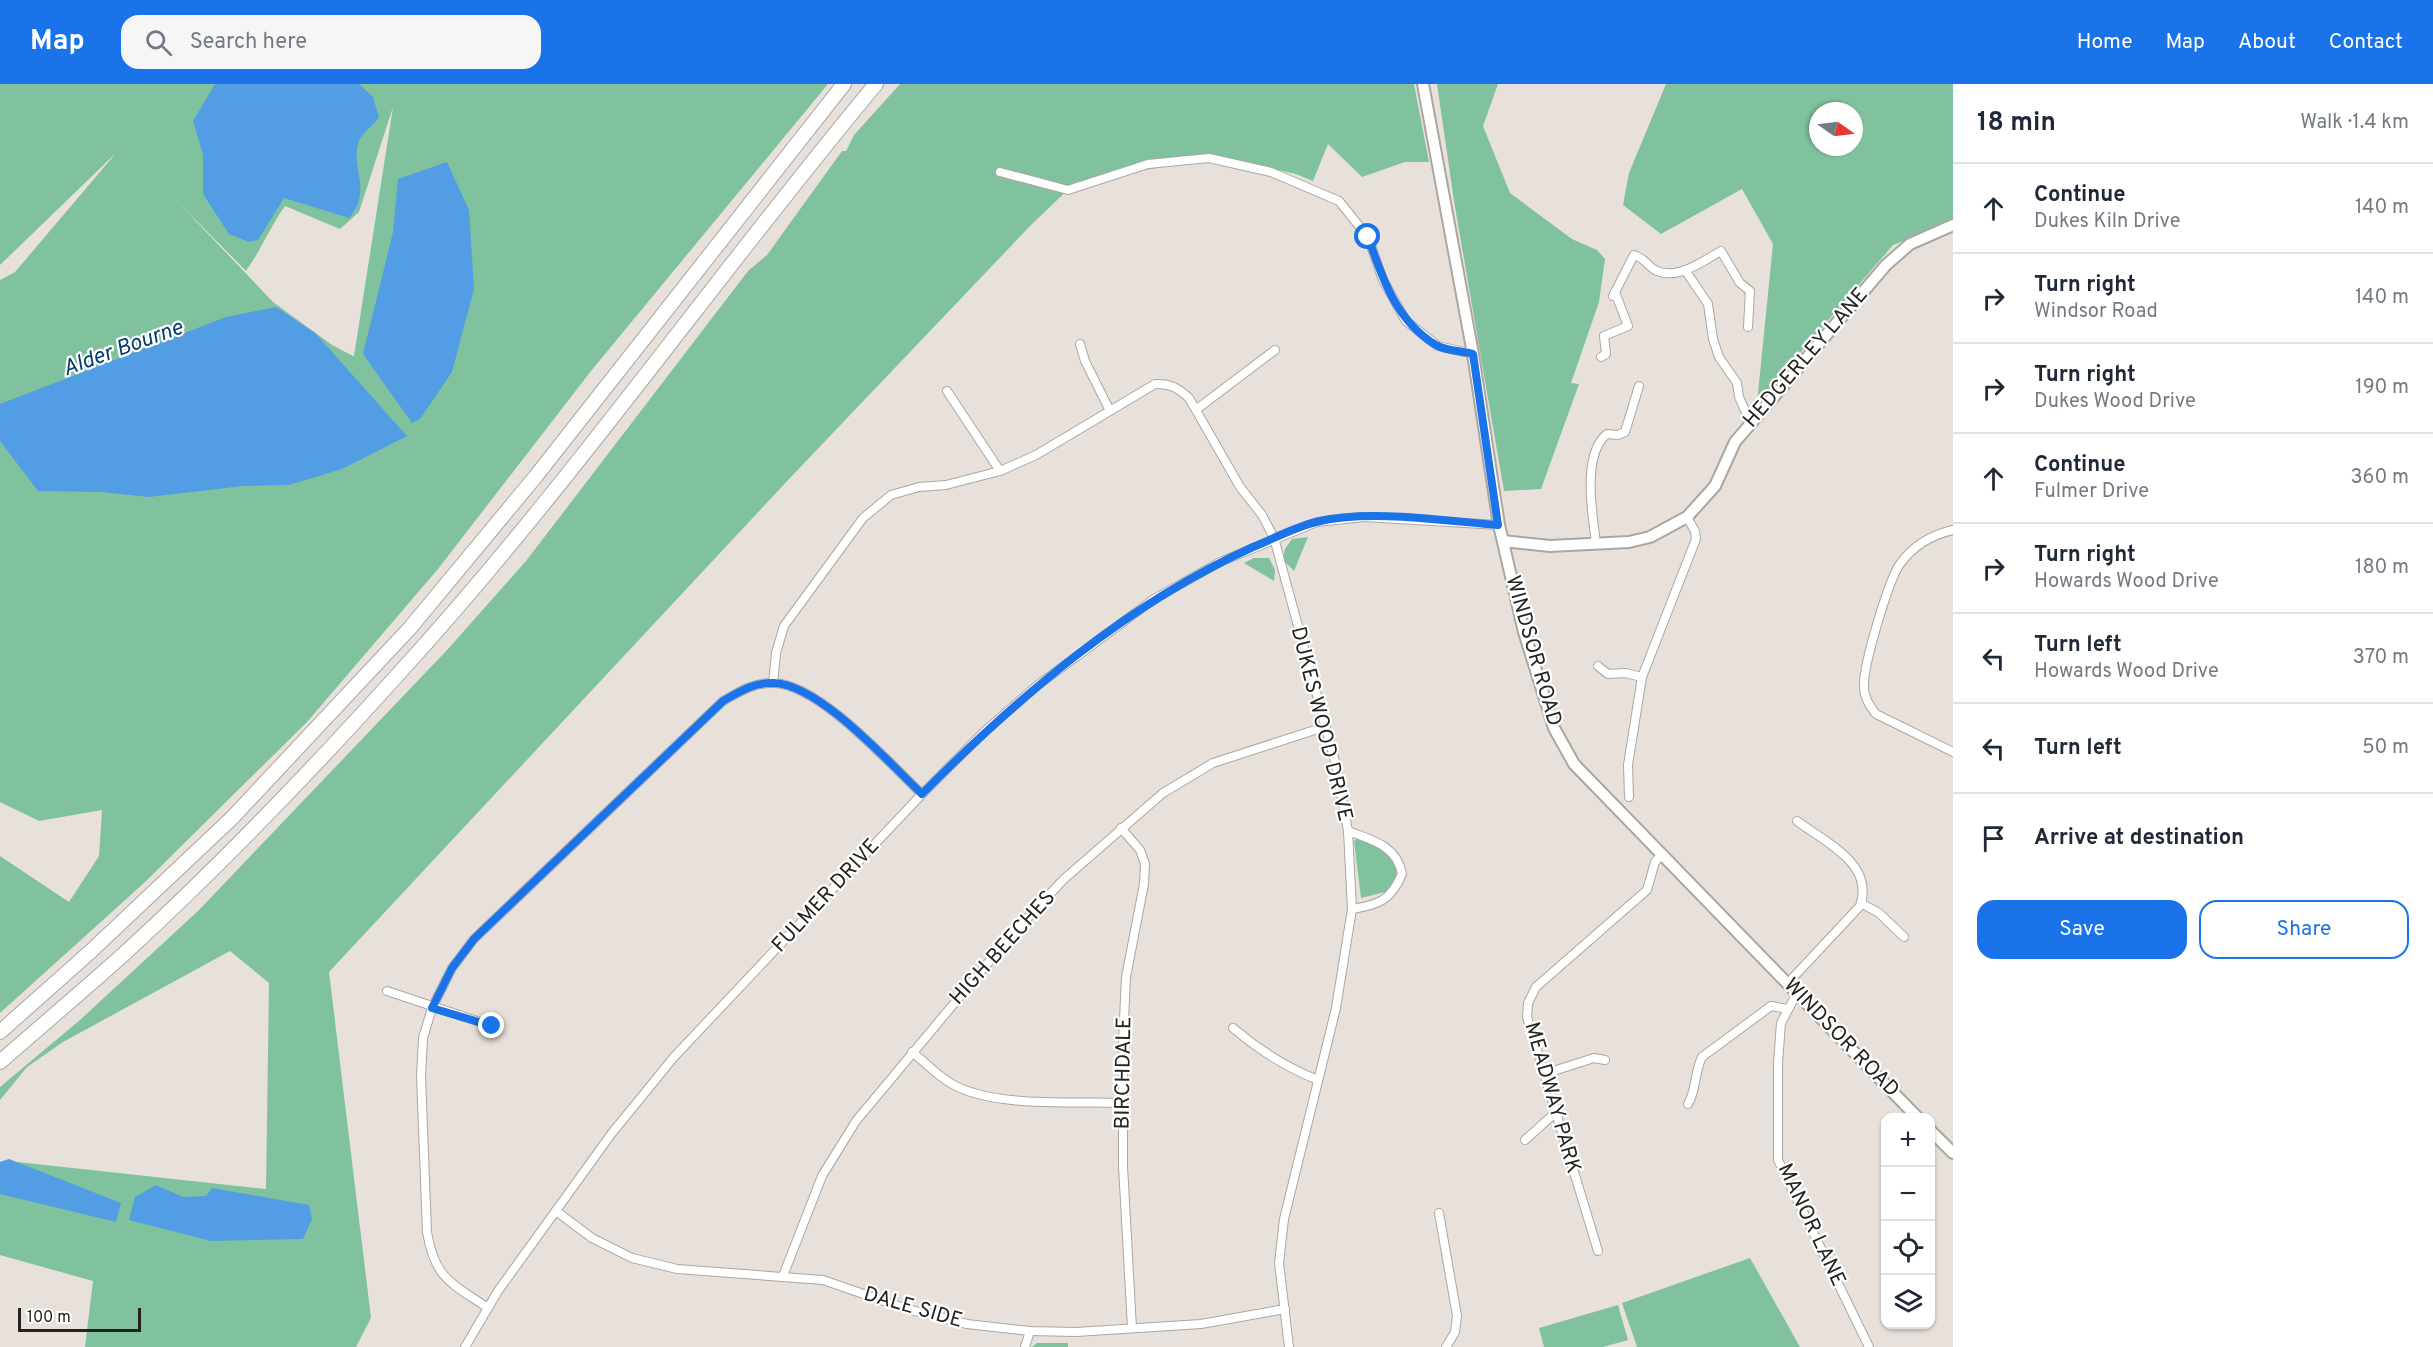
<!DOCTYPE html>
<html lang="en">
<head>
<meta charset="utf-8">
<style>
  :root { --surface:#fff; --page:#f6f6f7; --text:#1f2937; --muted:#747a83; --line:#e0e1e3; --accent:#1a73e8 }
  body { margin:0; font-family:Overpass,sans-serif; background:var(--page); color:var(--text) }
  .controls { position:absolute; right:18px; bottom:18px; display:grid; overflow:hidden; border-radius:12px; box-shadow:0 2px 4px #0004 }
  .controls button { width:54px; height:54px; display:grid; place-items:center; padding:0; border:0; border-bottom:2px solid var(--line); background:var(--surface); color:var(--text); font:30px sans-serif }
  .compass { position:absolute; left:1809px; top:18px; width:54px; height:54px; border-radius:50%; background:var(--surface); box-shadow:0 2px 4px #0004; rotate:104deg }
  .scale { position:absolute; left:18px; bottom:15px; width:123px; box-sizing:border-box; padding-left:6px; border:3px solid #252320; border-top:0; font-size:16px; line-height:21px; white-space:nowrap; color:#252320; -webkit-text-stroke:4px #fff; paint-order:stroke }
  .stop { position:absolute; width:18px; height:18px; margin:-14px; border:4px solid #1a73e8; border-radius:50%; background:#fff }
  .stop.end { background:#1a73e8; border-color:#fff; box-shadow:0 2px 6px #0008 }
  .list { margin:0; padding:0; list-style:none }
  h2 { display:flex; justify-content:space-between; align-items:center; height:78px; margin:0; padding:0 24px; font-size:26px }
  h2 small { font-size:20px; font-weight:400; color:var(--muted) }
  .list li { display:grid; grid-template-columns:39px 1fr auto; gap:18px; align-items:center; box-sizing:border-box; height:90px; padding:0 24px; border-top:2px solid var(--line) }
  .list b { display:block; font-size:22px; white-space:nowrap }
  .list p { margin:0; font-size:20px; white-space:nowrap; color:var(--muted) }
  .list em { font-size:20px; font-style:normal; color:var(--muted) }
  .actions { display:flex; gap:12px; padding:18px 24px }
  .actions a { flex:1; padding:14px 0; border:2px solid var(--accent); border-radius:18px; text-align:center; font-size:21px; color:var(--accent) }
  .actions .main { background:var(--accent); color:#fff }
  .icon { flex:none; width:33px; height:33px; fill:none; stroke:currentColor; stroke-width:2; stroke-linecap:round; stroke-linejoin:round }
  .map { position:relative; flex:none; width:1953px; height:1263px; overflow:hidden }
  header { display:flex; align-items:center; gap:36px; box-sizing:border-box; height:84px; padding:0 30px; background:var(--accent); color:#fff }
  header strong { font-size:28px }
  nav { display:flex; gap:33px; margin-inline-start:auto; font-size:21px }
  .search { width:420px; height:54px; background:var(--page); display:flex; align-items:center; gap:15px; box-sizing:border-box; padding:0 21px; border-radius:18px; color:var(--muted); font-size:22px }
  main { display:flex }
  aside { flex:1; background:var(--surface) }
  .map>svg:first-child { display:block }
</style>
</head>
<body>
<header>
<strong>Map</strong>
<div class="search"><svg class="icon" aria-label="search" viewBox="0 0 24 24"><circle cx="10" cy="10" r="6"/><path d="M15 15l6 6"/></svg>Search here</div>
<nav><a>Home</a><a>Map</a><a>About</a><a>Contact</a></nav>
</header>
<main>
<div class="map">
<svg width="1953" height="1263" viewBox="0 0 1953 1263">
  <rect width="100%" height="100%" fill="#e8e1db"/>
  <g fill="#81c29e" fill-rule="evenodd">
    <path d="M0,0H828L591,287L438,485L307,638L144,799L0,929V772L69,818L99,772L102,726L39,737L0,718V196L15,188L116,69L0,181ZM393,23L354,272H353L332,261L273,218L176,116L246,187C261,166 270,143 285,122L340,145L359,128Z"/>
    <path d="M900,0H1414L1429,78H1405L1362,93L1328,60L1313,97L1296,90L1220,73L1076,98L1031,141L790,394L329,888L371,1234L356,1263H85L93,1197L0,1171V1091L18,1078L266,1105L269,899L230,867L63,958L27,983L0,1016V1003L80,936L199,826L448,565L526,477L748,187L767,171L842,67H846L854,51Z"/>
    <path d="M1437,0H1498L1483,42L1510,109L1572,155L1597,166L1605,175L1599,218L1571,299L1579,300L1541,405L1504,407L1454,117Z"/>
    <path d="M1666,0H1953V134L1946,140L1893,161L1757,319L1773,160L1742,105L1661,150L1623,121L1629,89ZM1818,27H1854V63H1818Z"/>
    <path d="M1308,453L1294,487L1283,476L1285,465L1292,455Z"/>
    <path d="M1254,474H1269L1275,486L1274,497L1244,479Z"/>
    <path d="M1363,752C1388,767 1405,774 1393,806L1361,814L1354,757Z"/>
    <path d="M1750,1174L1800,1263H1637L1622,1219Z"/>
    <path d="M1618,1221L1628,1256L1603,1263H1544L1539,1244Z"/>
    <path d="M1037,1259H1068V1263H1032Z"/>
  </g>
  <g fill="#529de4">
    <path d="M215,0H359L373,13L379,34C374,40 364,48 360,55C348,81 374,106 349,134L284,114L258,156L249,158L229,150L203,110V71L193,37Z"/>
    <path d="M447,78L469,126L474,205L452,288L420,335L412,339L363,270L393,148L398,95Z"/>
    <path d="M276,223L315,249L407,352L342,385L289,401L243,402L149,413L101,408L38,407L0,357V320L226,233Z"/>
    <path d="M9,1075L121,1119L116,1138L0,1110V1078Z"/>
    <path d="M156,1101L183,1113L206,1112L212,1104L309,1121L312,1135L303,1155L211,1157L129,1136L135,1113Z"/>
  </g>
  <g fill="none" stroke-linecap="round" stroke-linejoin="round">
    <g stroke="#aca6a0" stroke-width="10">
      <g id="street">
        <path d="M1000,88L1068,106L1148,80L1209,74L1271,88L1339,117L1368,153L1383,196L1406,237L1438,262L1473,270"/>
        <path d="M1685,186L1708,220L1713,255L1719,273L1737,299L1739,313L1750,338"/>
        <path d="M1613,212L1634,171C1645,174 1648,183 1657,187C1678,196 1703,177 1721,167L1740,199L1750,207L1748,243"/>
        <path d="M1080,260L1085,277L1110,327"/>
        <path d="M1601,273L1606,270L1604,252L1628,242L1615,208"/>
        <path d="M947,307L1000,387"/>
        <path d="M1197,325L1275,266"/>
        <path d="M1953,446C1931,451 1913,462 1900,480C1888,497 1864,580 1864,600C1863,612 1869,621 1876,630L1953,668"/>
        <path d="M1596,460C1593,432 1581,371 1607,350L1618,351L1625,348L1639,302"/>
        <path d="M1598,582L1608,590L1625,589L1642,593"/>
        <path d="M773,599L776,569L784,542L863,434L891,411L919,403L946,401L1000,387L1036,371L1155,300C1170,299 1178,304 1189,314L1240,403L1262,431L1274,454L1336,681L1348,747L1352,825L1336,924L1284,1135L1279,1179L1289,1263"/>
        <path d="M1629,713L1628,681L1642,593L1696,455L1695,447L1687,433"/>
        <path d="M1121,744L1140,766L1145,780L1144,800L1126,893L1123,957V1082L1132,1244"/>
        <path d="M1348,747C1371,756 1397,761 1402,790C1391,816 1379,821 1352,825"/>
        <path d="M1861,819L1879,829L1904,853"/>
        <path d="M1788,899L1860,822C1875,780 1825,758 1797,737"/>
        <path d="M387,907L492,942"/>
        <path d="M1797,909L1781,939L1778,979V1076L1869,1263"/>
        <path d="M1233,944C1260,967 1285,983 1318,996"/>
        <path d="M912,968C925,978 938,992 952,1000C994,1024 1074,1017 1122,1019"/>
        <path d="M1544,990L1594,974L1605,976"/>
        <path d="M1688,1020C1697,1005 1694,989 1702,973L1771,922L1788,925"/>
        <path d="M1525,1056L1555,1029"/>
        <path d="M556,1127L592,1154L632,1174L677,1185L823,1196L907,1225L967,1240L1030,1247L1076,1248L1201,1240L1285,1225"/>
        <path d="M1439,1129L1457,1232L1455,1248L1446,1263"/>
        <path d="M1598,1167L1527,933L1528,919L1536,903L1647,806L1655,778L1662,770"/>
        <path d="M783,1192L822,1092L856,1037L1007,856L1064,795L1163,709L1213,679L1324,643"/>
        <path d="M488,1224C451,1199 435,1195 427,1148L421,992L423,954L432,924L452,884L474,855L723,617C739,608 754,598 774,599C820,601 888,678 922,710"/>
        <path d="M465,1263L498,1207L612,1049L674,973L922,710L985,647L1038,601L1154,515L1220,478L1317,438L1364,433L1499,441"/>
        <path d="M1025,1263L1030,1247"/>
      </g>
    </g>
    <g stroke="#aca6a0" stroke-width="14">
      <g id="secondary">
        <path d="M1423,0L1473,270L1499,441L1524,548L1554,644L1574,680L1918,1034"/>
        <path d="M1503,457L1550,462L1629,458L1650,453L1687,433L1715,402L1735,358L1886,181L1910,160L1953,141"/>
        <path d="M1930,1046L1953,1069"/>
      </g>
    </g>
    <g stroke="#aca6a0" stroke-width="16">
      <g id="highway">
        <path d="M0,948L90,868L232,734L410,544L536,392L844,0"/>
        <path d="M0,978C41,942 84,906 125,869C222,780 314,684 402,586C571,400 715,193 876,0"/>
      </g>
    </g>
    <use href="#street" stroke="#fff" stroke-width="8"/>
    <use href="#secondary" stroke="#fff" stroke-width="10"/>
    <use href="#highway" stroke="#fff" stroke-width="14"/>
  </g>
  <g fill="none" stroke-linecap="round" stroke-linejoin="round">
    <path stroke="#1a73e8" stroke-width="8" d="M492,942L432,924L452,884L474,855L723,617C739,608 754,598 774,599C820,601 888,678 922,710C1019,612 1127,520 1253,463C1273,455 1295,443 1316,438C1369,425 1445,437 1498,441L1473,270C1462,267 1446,267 1436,261C1397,238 1382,194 1368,153"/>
  </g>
  <g text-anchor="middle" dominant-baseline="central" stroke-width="4.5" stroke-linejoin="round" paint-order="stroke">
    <g font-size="21" fill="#252320" stroke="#fff">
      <text transform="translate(1806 274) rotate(-49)">HEDGERLEY LANE</text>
      <text transform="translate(1533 567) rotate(74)">WINDSOR ROAD</text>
      <text transform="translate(1321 640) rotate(76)">DUKES WOOD DRIVE</text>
      <text transform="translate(826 812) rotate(-47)">FULMER DRIVE</text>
      <text transform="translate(1003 864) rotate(-48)">HIGH BEECHES</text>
      <text transform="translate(1841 954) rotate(46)">WINDSOR ROAD</text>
      <text transform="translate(1124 989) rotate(-89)">BIRCHDALE</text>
      <text transform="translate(1552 1014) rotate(74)">MEADWAY PARK</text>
      <text transform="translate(1811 1141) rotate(65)">MANOR LANE</text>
      <text transform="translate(913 1224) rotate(16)">DALE SIDE</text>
    </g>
    <g font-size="22" font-style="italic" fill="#033d6a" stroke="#fff">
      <text transform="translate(123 265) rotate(-20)">Alder Bourne</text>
    </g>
  </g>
</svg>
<div class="controls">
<button>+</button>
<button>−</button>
<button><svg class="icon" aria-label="locate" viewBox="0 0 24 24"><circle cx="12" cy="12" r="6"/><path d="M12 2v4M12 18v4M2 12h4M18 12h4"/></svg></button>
<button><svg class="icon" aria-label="layers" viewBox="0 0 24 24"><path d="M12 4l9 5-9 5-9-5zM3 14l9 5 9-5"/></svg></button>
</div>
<svg class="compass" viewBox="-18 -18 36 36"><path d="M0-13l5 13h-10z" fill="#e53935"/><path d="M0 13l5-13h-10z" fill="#747a83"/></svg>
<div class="scale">100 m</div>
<div class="stop" style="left:1368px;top:153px"></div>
<div class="stop end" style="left:492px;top:942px"></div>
</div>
<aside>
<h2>18 min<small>Walk · 1.4 km</small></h2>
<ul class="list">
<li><svg class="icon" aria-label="ahead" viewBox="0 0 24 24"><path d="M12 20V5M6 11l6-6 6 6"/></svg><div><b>Continue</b><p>Dukes Kiln Drive</p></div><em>140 m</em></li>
<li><svg class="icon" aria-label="right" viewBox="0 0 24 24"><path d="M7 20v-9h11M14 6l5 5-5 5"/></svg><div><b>Turn right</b><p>Windsor Road</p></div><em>140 m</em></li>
<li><svg class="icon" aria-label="right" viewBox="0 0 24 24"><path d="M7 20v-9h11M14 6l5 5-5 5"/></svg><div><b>Turn right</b><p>Dukes Wood Drive</p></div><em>190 m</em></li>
<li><svg class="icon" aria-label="ahead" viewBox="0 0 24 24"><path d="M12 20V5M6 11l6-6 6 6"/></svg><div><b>Continue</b><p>Fulmer Drive</p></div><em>360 m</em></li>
<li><svg class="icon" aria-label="right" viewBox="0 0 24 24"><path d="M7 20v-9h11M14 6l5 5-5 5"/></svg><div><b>Turn right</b><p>Howards Wood Drive</p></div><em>180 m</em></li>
<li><svg class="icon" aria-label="left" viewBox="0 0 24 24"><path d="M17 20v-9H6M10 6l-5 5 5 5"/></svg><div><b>Turn left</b><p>Howards Wood Drive</p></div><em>370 m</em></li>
<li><svg class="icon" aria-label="left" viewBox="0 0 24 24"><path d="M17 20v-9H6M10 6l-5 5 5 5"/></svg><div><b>Turn left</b></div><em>50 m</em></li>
<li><svg class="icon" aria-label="arrive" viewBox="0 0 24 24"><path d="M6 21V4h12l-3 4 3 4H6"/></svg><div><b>Arrive at destination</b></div></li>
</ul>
<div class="actions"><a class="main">Save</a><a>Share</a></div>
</aside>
</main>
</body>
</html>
